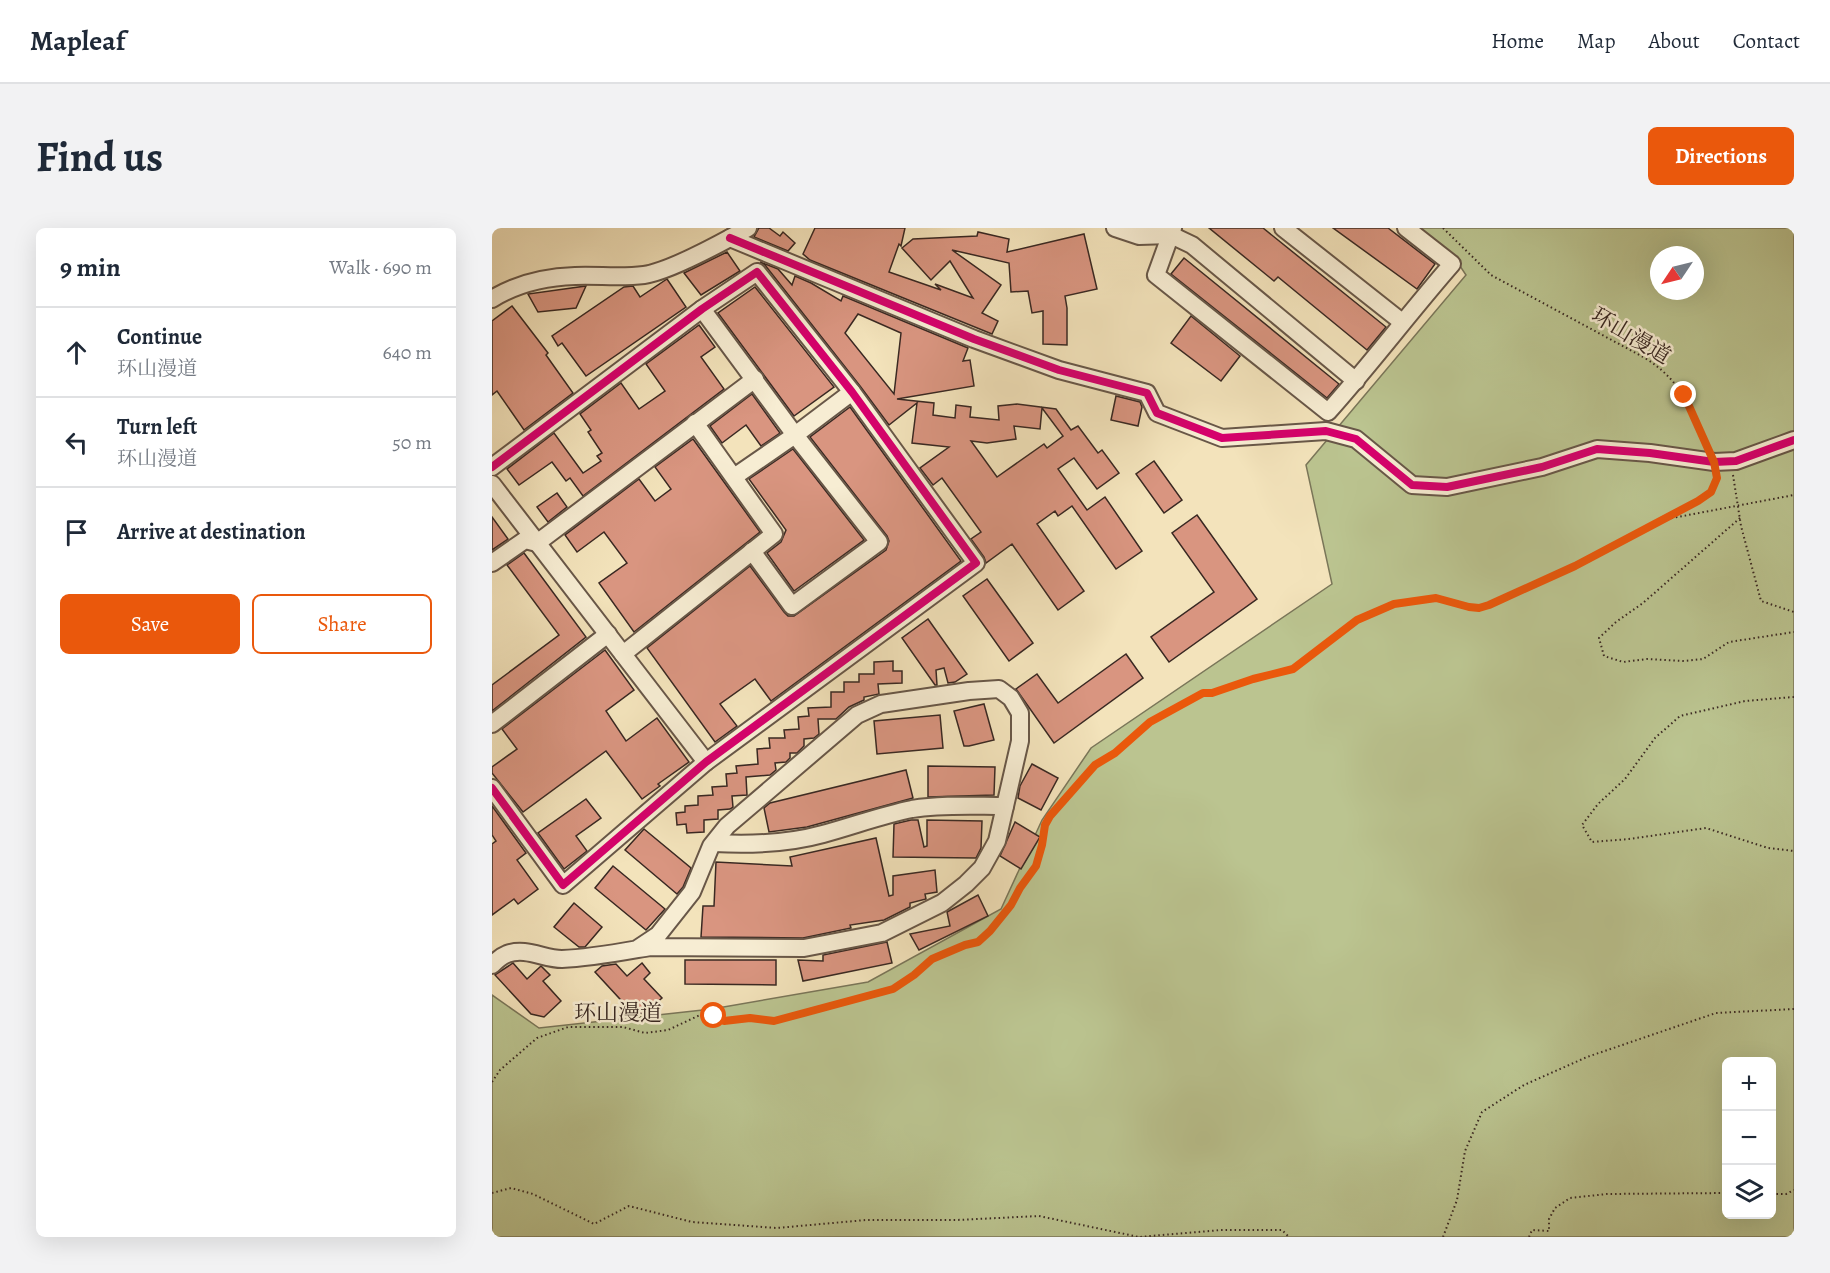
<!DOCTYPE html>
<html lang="en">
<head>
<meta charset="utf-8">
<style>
  :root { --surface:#fff; --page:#f2f2f3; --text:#1f2937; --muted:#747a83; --line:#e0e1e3; --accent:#ea580c }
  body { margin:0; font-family:Alegreya,"Noto Serif SC",serif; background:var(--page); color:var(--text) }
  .controls { position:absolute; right:18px; bottom:18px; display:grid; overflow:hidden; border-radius:9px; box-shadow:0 6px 24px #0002 }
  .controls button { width:54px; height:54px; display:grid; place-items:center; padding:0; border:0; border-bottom:2px solid var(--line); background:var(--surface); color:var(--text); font:30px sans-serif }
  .compass { position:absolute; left:1158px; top:18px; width:54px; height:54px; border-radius:50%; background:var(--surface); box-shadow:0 6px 24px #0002; rotate:235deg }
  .stop { position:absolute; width:18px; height:18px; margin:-14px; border:4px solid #ea580c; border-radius:50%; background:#fff }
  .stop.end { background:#ea580c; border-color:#fff; box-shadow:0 2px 6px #0008 }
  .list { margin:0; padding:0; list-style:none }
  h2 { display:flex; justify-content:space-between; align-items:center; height:78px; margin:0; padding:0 24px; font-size:26px }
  h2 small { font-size:20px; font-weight:400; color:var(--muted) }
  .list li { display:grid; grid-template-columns:39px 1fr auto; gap:18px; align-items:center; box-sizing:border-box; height:90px; padding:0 24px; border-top:2px solid var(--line) }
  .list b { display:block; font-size:22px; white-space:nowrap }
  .list p { margin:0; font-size:20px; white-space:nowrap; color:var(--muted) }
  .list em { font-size:20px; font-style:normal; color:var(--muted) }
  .actions { display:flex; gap:12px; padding:18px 24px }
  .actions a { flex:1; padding:14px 0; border:2px solid var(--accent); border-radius:9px; text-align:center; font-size:21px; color:var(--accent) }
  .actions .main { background:var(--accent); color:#fff }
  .icon { flex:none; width:33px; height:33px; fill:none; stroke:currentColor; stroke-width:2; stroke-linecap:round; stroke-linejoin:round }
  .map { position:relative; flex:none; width:1302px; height:1009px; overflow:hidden; border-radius:9px }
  header { display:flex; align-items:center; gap:36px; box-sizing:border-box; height:84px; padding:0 30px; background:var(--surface); border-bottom:2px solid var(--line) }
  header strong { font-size:28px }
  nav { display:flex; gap:33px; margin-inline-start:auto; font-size:21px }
  .intro { display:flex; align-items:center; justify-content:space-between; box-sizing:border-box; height:144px; padding:0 36px }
  h1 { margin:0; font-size:42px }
  .button { padding:15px 27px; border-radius:9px; background:var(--accent); color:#fff; font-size:21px; font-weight:700 }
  main { display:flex; gap:36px; padding:0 36px }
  aside { flex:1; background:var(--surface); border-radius:9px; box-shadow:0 6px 24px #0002 }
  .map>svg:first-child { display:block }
</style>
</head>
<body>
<header>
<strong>Mapleaf</strong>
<nav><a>Home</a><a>Map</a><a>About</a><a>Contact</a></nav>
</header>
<div class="intro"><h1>Find us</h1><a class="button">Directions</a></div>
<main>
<aside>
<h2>9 min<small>Walk · 690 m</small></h2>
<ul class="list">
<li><svg class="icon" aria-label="ahead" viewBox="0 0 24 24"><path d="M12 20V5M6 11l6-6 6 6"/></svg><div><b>Continue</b><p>环山漫道</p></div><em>640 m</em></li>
<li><svg class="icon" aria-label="left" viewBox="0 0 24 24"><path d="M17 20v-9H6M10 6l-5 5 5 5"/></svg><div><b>Turn left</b><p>环山漫道</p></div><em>50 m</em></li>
<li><svg class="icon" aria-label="arrive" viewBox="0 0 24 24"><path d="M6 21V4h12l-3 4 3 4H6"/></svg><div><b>Arrive at destination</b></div></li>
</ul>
<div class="actions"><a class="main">Save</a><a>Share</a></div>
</aside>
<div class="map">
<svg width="1302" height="1009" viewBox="0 0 1302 1009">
  <rect width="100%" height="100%" fill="#f3e3bb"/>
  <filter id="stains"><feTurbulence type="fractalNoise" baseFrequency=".00333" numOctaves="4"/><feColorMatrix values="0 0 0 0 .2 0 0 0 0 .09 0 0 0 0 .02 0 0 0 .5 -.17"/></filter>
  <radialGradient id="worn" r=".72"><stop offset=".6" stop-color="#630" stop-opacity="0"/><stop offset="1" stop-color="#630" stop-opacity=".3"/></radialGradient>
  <path fill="#bbc490" stroke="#7a7659" stroke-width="1.5" fill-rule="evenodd" d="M921,0H1302V1009H0V767L47,800L220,781L376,754L509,681L550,592L599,520L840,356L814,237L974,47L966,35ZM1167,27H1203V63H1167ZM1234,834H1280V986H1234Z"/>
  <g fill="#d99580" stroke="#392822" stroke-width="1.5" fill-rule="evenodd">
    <path d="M267,0H277L288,8L291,4L303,15L296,23L262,9Z"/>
    <path d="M323,0H413L409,18L407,16L397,44L449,62L443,56L481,70L458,33L439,52L410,20L421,11L485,8L486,4L517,11L515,24L592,6L605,61L573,68L575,80V117L551,116V83L540,85L536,63L519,64L517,35L460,22L509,57L490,85L506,93L500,106L318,32L311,26Z"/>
    <path d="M717,0H771L894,99L875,122L786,49L782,53Z"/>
    <path d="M841,0H896L943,36L925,61Z"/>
    <path d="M235,24L248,43L209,67L192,45Z"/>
    <path d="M692,30L847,156L835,170L679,46Z"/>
    <path d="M268,34L286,41L300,57L303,48L319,55L349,73L351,68L476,120L471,133L478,132L482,158L405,171L442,175L441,187L463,190L464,177L479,179L478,189L507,192L506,178L525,176L564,181L579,202L586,198L606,225L610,222L627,245L605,261L582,230L566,241L595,282L613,269L650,323L624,341L580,278L566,288L563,283L545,296L592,363L566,382L520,316L494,335L492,329L479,311L489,304L450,250L441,257L428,240L457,219L420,215L425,175L397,197L368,158L273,37ZM366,86L409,105L402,166L353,105ZM550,180L571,208L555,220L552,216L505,249L479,213L495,215L524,211L522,198L548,201Z"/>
    <path d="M175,51L194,79L94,148L70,115L66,118L60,108L132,59L141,58L148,69Z"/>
    <path d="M94,58L84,80L46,84L36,66Z"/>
    <path d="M263,59L342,159L302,188L226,85Z"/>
    <path d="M20,78L56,125L54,127L81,165L32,202L5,163L0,167V93Z"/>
    <path d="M699,88L748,128L729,153L679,115Z"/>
    <path d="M207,97L223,119L209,129L232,161L91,268L78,250L74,253L60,234L27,257L15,241L62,205L91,245L109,233L105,228L110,225L96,204L99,202L88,186L129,155L147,181L173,163L154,136Z"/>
    <path d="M260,166L288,205L269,218L254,197L230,215L218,198Z"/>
    <path d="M624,168L648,174L650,179L646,198L619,192Z"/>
    <path d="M358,179L469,333L279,473L263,451L228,476L245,498L223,514L155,420L258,338L292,384L296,388H302L394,322L397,313L395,308L318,209Z"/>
    <path d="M201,211L268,304L142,404L107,355L135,335L112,304L85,324L73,307L147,251L163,273L179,261L163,239Z"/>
    <path d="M301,221L372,312L302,363L275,325L289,314L294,302L257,251Z"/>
    <path d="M662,233L690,272L672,285L644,246Z"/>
    <path d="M65,265L75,279L56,294L45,279Z"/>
    <path d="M705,287L765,371L677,434L659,409L722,364L680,305Z"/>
    <path d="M0,289L16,311L0,322Z"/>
    <path d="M32,325L94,409L0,483V457L67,407L15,337Z"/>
    <path d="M495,351L541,415L517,433L471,368Z"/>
    <path d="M436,391L475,446L463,454L456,455L452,440L444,442L445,457H443L410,410Z"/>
    <path d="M113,422L142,462L114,483L134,513L165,490L197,534L166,556L168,558L150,571L114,523L31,584L0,545V539L25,521L10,501Z"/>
    <path d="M634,426L651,450L562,515L524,461L545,446L566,475Z"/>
    <path d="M401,433V443H410V455L386,456L387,466L372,469V472L357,479L344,491H326L327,506L322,510L312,511V518L305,525H298V530L294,534L283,535L284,542L278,547L254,549L255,567L240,568L241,579L238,581L226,582V591L212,592V604L195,605L194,596L185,597L184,585L193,584V578L206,577V568L221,567L220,559L235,558L234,546L245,545L244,538L266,536L265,521L278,520L277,510H293L292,502L307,501L306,489L317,488L316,480L339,479V464H352V454H367V446H382V434Z"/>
    <path d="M492,476L502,512L477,518H472L462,483Z"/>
    <path d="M448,487L451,520L385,526L382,493Z"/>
    <path d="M540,536L566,550L549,582L526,570L528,558Z"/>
    <path d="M436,538L503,539L502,567L436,569Z"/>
    <path d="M414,542L421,570L315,599L277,604L272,580L278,575Z"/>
    <path d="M94,571L109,590L84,608L95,623L72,641L46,605Z"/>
    <path d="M0,578L34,625L25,632L46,661L26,676L22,671L0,687V616L4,613L0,607Z"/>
    <path d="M419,592H426L432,619L435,618V592L490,593L489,620L484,630L401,629L402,596Z"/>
    <path d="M523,594L548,609L529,641L508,628Z"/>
    <path d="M152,601L199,640L191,659L185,666L133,622Z"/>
    <path d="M384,610L397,668L401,667V648L443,642L445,664L433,666L434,671L418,675V679L392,692L358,697L359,700L311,710L209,709L211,678H222L224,634L300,638L298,629Z"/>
    <path d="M121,638L173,681L154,702L103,660Z"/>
    <path d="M486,667L496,688L427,722L418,706L458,698L455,684Z"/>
    <path d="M82,675L110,699L93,719H87L62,699Z"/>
    <path d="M395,714L400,735L311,753L306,732L331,733V727Z"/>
    <path d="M193,732H284V757L193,756Z"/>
    <path d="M21,735L35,751L49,738L58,747L51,753L69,773L52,789L39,786L3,747Z"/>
    <path d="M150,735L158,745L152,751L170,770L152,786L139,783L103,744L110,738L124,736L135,748Z"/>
  </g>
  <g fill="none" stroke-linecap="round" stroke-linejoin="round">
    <g stroke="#685748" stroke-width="20">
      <g id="minor">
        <path d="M623,0L647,8L679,7L700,17L864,153"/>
        <path d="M681,0L664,47L836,184C879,136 918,84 960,36L914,0"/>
        <path d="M791,0L910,94"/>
        <path d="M238,10L482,111L567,142L655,165L665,185L730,210L834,203L864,211L920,257L955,259L1050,239L1105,221L1158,225L1222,234L1244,233L1302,212"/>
        <path d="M0,71C24,56 54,49 83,48C106,47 129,50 152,47C179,43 231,14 256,0"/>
        <path d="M210,81L303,207L387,314L300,378L260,323"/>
        <path d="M0,239L210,81L265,44L360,164L484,335L214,534L71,657L0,560"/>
        <path d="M242,249L303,207L360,164"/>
        <path d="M0,256L214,534"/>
        <path d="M45,315L263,151"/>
        <path d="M0,335L33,312L45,315"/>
        <path d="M131,426L282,306L203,195"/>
        <path d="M0,496L116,406"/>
        <path d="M222,615C259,617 295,616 331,606C361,598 390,587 420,581C450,576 482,578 513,578"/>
        <path d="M0,737C4,733 10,728 15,726C34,719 52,731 70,731C99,730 129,724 158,719L312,720L390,705L450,675L474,656L490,640L505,613L528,513V485L519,470L507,461L477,463L389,476L365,487L235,598L219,618L200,664L166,707L145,721"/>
      </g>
    </g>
    <g stroke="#392822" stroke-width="2" stroke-dasharray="1.5 3" stroke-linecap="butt">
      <path d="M951,0L999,47L1153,130C1190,153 1200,182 1216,219"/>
      <path d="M1241,247L1249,298L1269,373L1302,384"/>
      <path d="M1248,290L1151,375L1124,394L1107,410L1112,428L1131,434L1155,431L1192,433L1211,431L1237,414L1302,404"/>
      <path d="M1175,291L1302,267"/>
      <path d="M1302,469L1253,473L1188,488L1163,510L1133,551L1106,576L1090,597L1100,614L1137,611L1214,600L1276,620L1302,623"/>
      <path d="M0,854L8,842L45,810L76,799H131L153,805L176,802L208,787L222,788L232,793L258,790L282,793L302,789L313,784L401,761L422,747L440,731L491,711L519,677L528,660L544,638L550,617L553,597L558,588L603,537L623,525L658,494L682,480L711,465H720L761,451L801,442L865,392L902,376L944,370L977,379L987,380L997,377L1083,337L1206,274C1216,267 1224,261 1225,247"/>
      <path d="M0,965L19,960L41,966L102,996L137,978L200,994L285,1000L374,992H465L547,988L647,1009L729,1002H790L797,1009"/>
      <path d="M1280,966H1294L1302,962"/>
      <path d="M951,1009L965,972L973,923L990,884L1032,857L1095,829L1224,785L1302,781"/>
      <path d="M1037,1009L1040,1002L1057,1003V991L1063,980L1078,970L1115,966L1234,965"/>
    </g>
    <use href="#minor" stroke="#f7edd3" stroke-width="16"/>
    <g stroke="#f7edd3" stroke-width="11">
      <g id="cycleway">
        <path d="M238,10L482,111L567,142L655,165L665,185L730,210L834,203L864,211L920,257L955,259L1050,239L1105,221L1158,225L1222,234L1244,233L1302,212"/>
        <path d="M0,239L210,81L265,44L360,164L484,335L214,534L71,657L0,560"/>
      </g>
    </g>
    <use href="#cycleway" stroke="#d6006c" stroke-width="8"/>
  </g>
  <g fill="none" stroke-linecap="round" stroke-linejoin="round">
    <path stroke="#ea580c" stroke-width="8" d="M222,788L232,793L258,790L282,793L401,761L422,747L440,731L473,717L486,714L498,703L519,677L528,660L544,638L550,617L553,597L558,588L603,537L623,525L658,494L711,465H720L761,451L801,441L865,392L902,376L944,370L977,379L987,380L997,377L1083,338L1206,273L1219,264L1225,250L1222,234L1192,167"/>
  </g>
  <g text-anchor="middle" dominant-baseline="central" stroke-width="5" stroke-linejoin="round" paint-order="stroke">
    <g font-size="22" fill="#392822" stroke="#f7edd3">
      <text transform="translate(1139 108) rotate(31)">环山漫道</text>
      <text x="126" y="785">环山漫道</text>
    </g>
  </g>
  <rect width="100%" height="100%" filter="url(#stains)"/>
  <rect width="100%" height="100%" fill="url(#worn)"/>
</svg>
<div class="controls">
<button>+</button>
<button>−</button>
<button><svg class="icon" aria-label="layers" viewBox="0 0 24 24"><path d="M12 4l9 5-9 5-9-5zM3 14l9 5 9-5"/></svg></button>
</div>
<svg class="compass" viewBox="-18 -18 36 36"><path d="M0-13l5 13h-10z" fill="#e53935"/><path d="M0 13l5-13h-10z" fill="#747a83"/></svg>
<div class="stop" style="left:222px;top:788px"></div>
<div class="stop end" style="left:1192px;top:167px"></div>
</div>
</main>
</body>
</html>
